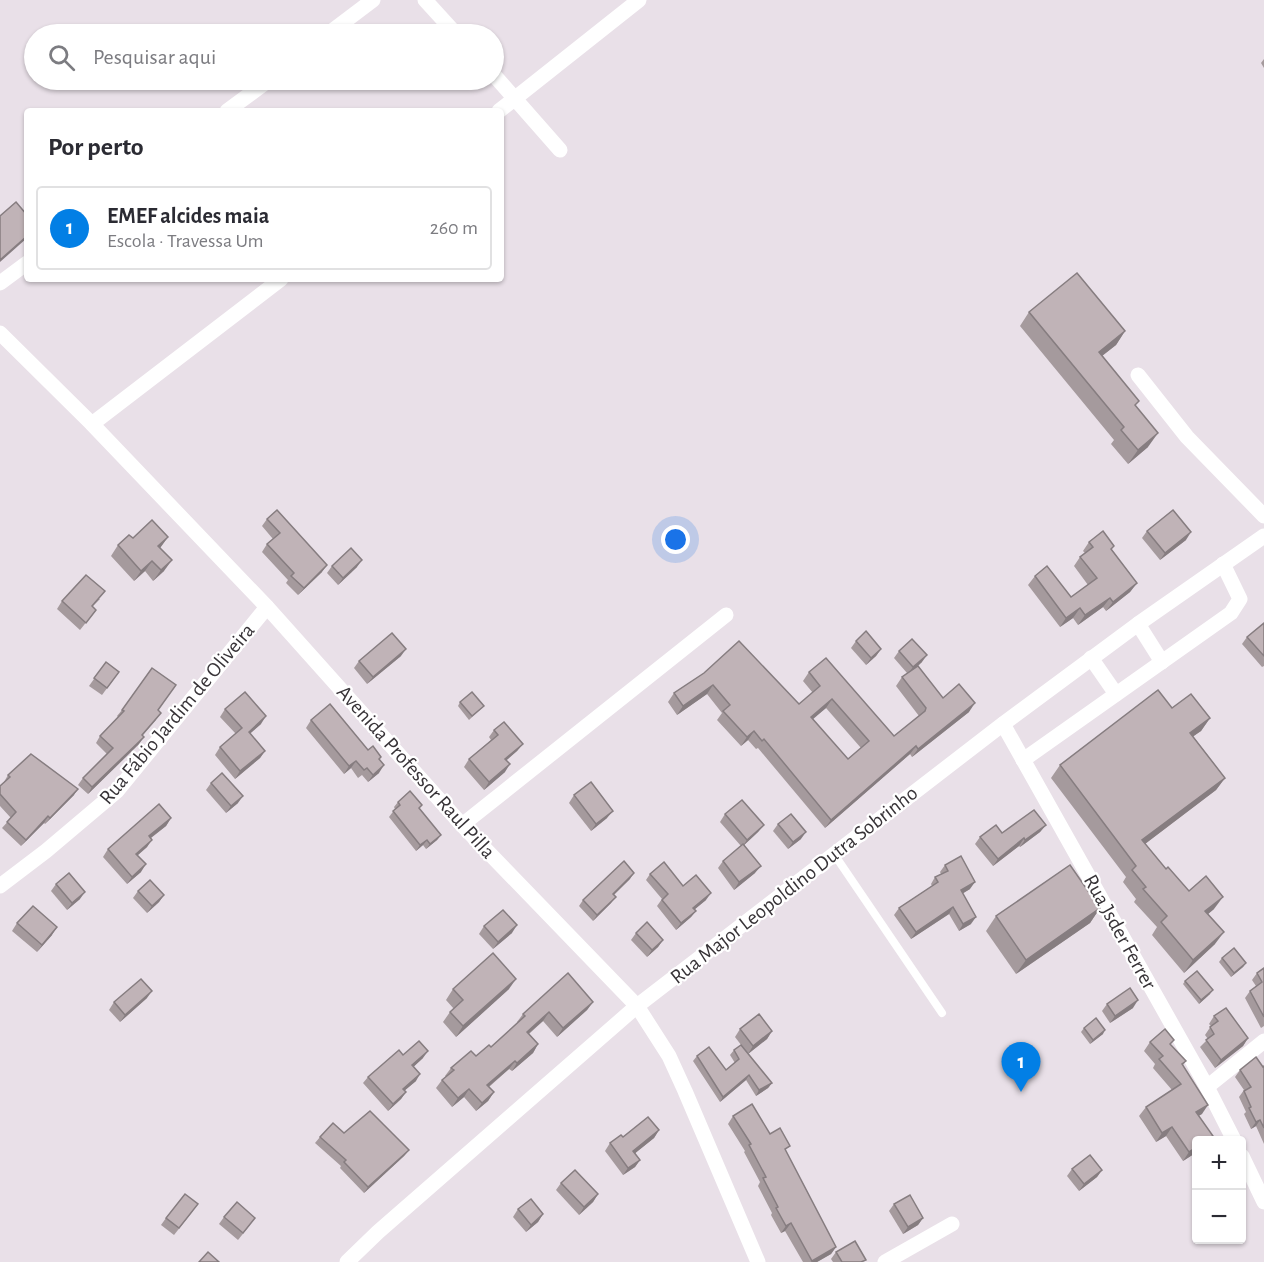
<!DOCTYPE html>
<html lang="pt">
<head>
<meta charset="utf-8">
<style>
  :root { --surface:#fff; --page:#f7f7f7; --text:#2b2b33; --muted:#7c7c81; --line:#e1e1e2; --accent:#027fe5 }
  body { margin:0; font-family:"Alegreya Sans",sans-serif; background:var(--page); color:var(--text) }
  .controls { position:absolute; right:18px; bottom:18px; display:grid; overflow:hidden; border-radius:6px; box-shadow:0 2px 4px #0004 }
  .controls button { width:54px; height:54px; display:grid; place-items:center; padding:0; border:0; border-bottom:2px solid var(--line); background:var(--surface); color:var(--text); font:30px sans-serif }
  .you { position:absolute; left:676px; top:540px; width:21px; height:21px; margin:-15px; border:4px solid #fff; border-radius:50%; background:#1a73e8; box-shadow:0 0 0 9px #1a73e833 }
  .badge { display:grid; place-items:center; width:39px; height:39px; border-radius:50%; background:var(--accent); color:#fff; font-size:20px; font-weight:700 }
  .pin { position:absolute; translate:-50% -50px; filter:drop-shadow(0 2px 3px #0008) }
  .pin::after { content:''; position:absolute; top:32px; width:21px; height:18px; background:inherit; clip-path:polygon(0 0,100% 0,50% 100%) }
  .list { margin:0; padding:0; list-style:none }
  h2 { display:flex; justify-content:space-between; align-items:center; height:78px; margin:0; padding:0 24px; font-size:26px }
  h2 small { font-size:20px; font-weight:400; color:var(--muted) }
  .list li { display:grid; grid-template-columns:39px 1fr auto; gap:18px; align-items:center; box-sizing:border-box; height:84px; margin:0 12px 12px; padding:0 12px; border:2px solid var(--line); border-radius:6px }
  .list b { display:block; font-size:22px; white-space:nowrap }
  .list p { margin:0; font-size:20px; white-space:nowrap; color:var(--muted) }
  .list em { font-size:20px; font-style:normal; color:var(--muted) }
  .icon { flex:none; width:33px; height:33px; fill:none; stroke:currentColor; stroke-width:2; stroke-linecap:round; stroke-linejoin:round }
  .map { position:relative; flex:none; width:1264px; height:1262px; overflow:hidden }
  .search { position:absolute; background:var(--surface); box-shadow:0 2px 4px #0004; left:24px; top:24px; width:480px; height:66px; display:flex; align-items:center; gap:15px; box-sizing:border-box; padding:0 21px; border-radius:33px; color:var(--muted); font-size:22px }
  .panel { position:absolute; background:var(--surface); box-shadow:0 2px 4px #0004; left:24px; top:108px; width:480px; height:174px; border-radius:6px }
  .map>svg:first-child { display:block }
</style>
</head>
<body>
<div class="map">
<svg width="1264" height="1262" viewBox="0 0 1264 1262">
  <rect width="100%" height="100%" fill="#e9e0e8"/>
  <g fill="none" stroke-linecap="round" stroke-linejoin="round">
    <path stroke="#fff" stroke-width="8" d="M834,854L942,1013"/>
    <g stroke="#fff" stroke-width="15">
      <path d="M425,0L456,34"/>
      <path d="M328,34L373,0"/>
      <path d="M494,75L560,150"/>
      <path d="M227,111L269,80"/>
      <path d="M499,111L639,0"/>
      <path d="M0,283L27,263"/>
      <path d="M0,333L92,424L267,607L462,825L637,1006L669,1056L685,1091L758,1262"/>
      <path d="M1138,375L1187,437L1264,516"/>
      <path d="M92,424L281,279"/>
      <path d="M1138,624L1162,662"/>
      <path d="M1091,658L1116,694"/>
      <path d="M1003,724L1207,1087L1234,1140"/>
      <path d="M1023,760L1231,613L1240,599L1223,564"/>
      <path d="M462,825L726,615"/>
      <path d="M0,886L46,851L117,791L267,607"/>
      <path d="M1207,1087L1264,1041"/>
      <path d="M1242,1156L1264,1202"/>
      <path d="M347,1262L378,1232L637,1006L1003,724L1138,624L1264,536"/>
      <path d="M885,1262L952,1224"/>
    </g>
  </g>
  <g fill="#a59a9d" fill-rule="evenodd">
    <path d="M1264,59V68L1261,63Z"/>
    <path d="M55,80H69L58,86Z"/>
    <path d="M1029,312L1125,331L1116,345L1102,356L1136,406L1148,447L1128,464L1111,444L1114,440L1020,326Z"/>
    <path d="M267,519L322,572L298,595L286,583L288,580L262,552L267,544L273,539L262,526Z"/>
    <path d="M1147,531L1186,540L1160,560L1142,538Z"/>
    <path d="M168,537L160,548L164,571L153,581L145,571L134,581L111,556L118,545L133,538Z"/>
    <path d="M1089,542L1112,550L1137,583L1130,592L1106,611L1103,607L1078,625L1073,618L1060,627L1028,585L1035,576L1071,597L1088,585L1074,566L1080,557L1085,553L1083,551Z"/>
    <path d="M332,566L357,567L338,585L327,573Z"/>
    <path d="M100,599L92,607L96,610L80,630L57,609L62,601Z"/>
    <path d="M1264,623V666L1262,667L1242,644L1247,637Z"/>
    <path d="M856,641L881,649L876,656L866,665L851,648Z"/>
    <path d="M899,651L922,662L918,666L943,698L969,712L912,757L910,754L825,828L758,748L756,749L748,740L741,746L717,720L722,713L707,694L677,715L668,702L674,693L704,673L799,704L813,693L803,681L809,672L894,736L919,716L896,686L902,677L907,673L894,658ZM826,708L861,748L848,759L812,719Z"/>
    <path d="M401,656L367,684L354,668L359,661Z"/>
    <path d="M106,662L119,672L102,695L89,686Z"/>
    <path d="M460,702L484,706L481,709L469,720L458,706Z"/>
    <path d="M1172,708L1210,718L1201,731L1193,736L1225,778L1216,790L1145,844L1166,869L1189,891L1214,909L1208,914L1215,944L1184,973L1152,935L1157,927L1134,902L1136,899L1123,882L1126,877L1051,778L1060,765Z"/>
    <path d="M225,709L261,724L250,733L265,751L260,758L235,779L215,755L220,747L236,734L220,717Z"/>
    <path d="M122,710H158L156,720L143,735L139,744L88,794L78,785L83,778L107,754L96,743L100,736L118,717L117,716Z"/>
    <path d="M311,720L368,750L379,759V773L368,782L362,775L358,778L351,768L344,774L306,728Z"/>
    <path d="M494,730L523,744L517,751L506,760L505,772L484,790L464,767L469,759L491,740L489,737Z"/>
    <path d="M8,775L74,795L45,824L44,823L21,846L2,828L11,818L0,806V786L4,782Z"/>
    <path d="M211,783L238,803L226,813L206,790Z"/>
    <path d="M574,795L607,818L591,831L569,803Z"/>
    <path d="M398,802L419,809L441,835L437,840L426,849L423,845L416,851L389,817L395,809L394,807Z"/>
    <path d="M725,814L764,825L758,832L744,845L755,873L734,890L718,868L723,861L741,846L720,822Z"/>
    <path d="M171,818L166,826L151,838L147,847L138,855L141,872L127,884L103,857L108,849Z"/>
    <path d="M778,824L801,839L788,849L773,831Z"/>
    <path d="M1046,825L1040,832L1020,847L1019,846L993,866L975,844L980,837Z"/>
    <path d="M945,865L970,889L963,893L971,924L959,931L949,914L911,939L894,915L899,908L932,886L931,884L935,877L941,874L940,872Z"/>
    <path d="M650,874L683,886L706,900L695,909L696,911L691,917L676,930L657,906L662,899L646,880Z"/>
    <path d="M630,879L614,895L611,903L593,921L579,906L583,900Z"/>
    <path d="M56,884L80,899L67,910L51,891Z"/>
    <path d="M138,891L164,895L159,902L147,913L133,898Z"/>
    <path d="M1100,908L1090,923L1016,974L986,931L996,916Z"/>
    <path d="M17,923L52,935L37,952L12,931Z"/>
    <path d="M484,926L512,933L493,949L479,934Z"/>
    <path d="M636,933L663,940L658,947L647,957L631,940Z"/>
    <path d="M1222,958L1246,963L1243,967L1231,977L1219,962Z"/>
    <path d="M1264,968V1026L1261,1028L1245,998L1250,991L1256,986L1252,980L1257,973Z"/>
    <path d="M1185,981L1210,994L1199,1004L1183,984Z"/>
    <path d="M453,989H509L456,1037L443,1022L450,1012L454,1009L446,1000Z"/>
    <path d="M147,998L120,1022L109,1010L114,1002Z"/>
    <path d="M593,1002L587,1010L557,1037L543,1021L529,1034L538,1044L533,1053L512,1071L509,1069L489,1087L494,1092L488,1101L476,1111L464,1097L452,1107L436,1088L442,1080L446,1077L445,1076L451,1068L476,1056L491,1047L518,1023L517,1022L523,1014Z"/>
    <path d="M1107,1004L1133,1008L1110,1023L1102,1011Z"/>
    <path d="M1214,1016L1248,1038L1243,1046L1215,1068L1200,1047L1208,1039L1205,1035L1211,1026L1209,1024Z"/>
    <path d="M1084,1028L1103,1034L1090,1044L1081,1032Z"/>
    <path d="M740,1029L772,1031L767,1039L748,1054L735,1037Z"/>
    <path d="M1150,1042L1171,1045L1186,1061L1183,1065L1202,1114L1199,1115L1197,1152L1183,1161L1166,1136L1156,1142L1139,1116L1146,1107L1172,1090L1153,1068L1155,1064L1144,1051Z"/>
    <path d="M734,1050L772,1083L768,1088L756,1096L746,1080L720,1102L693,1061L697,1056L726,1070L735,1063L730,1055Z"/>
    <path d="M403,1055L423,1058L414,1066L416,1081L404,1091L406,1092L401,1099L388,1111L363,1083L368,1077Z"/>
    <path d="M1264,1066V1144L1256,1126L1251,1129L1244,1114L1246,1112L1239,1097L1244,1090L1235,1077L1240,1070Z"/>
    <path d="M733,1116L770,1134L786,1151L836,1247L831,1254L817,1262H803L785,1231L781,1233L771,1215L772,1213L758,1186L760,1182L744,1152L745,1151L728,1124Z"/>
    <path d="M659,1130L654,1138L635,1153L640,1160L635,1167L623,1175L605,1151L610,1143L623,1137Z"/>
    <path d="M344,1133L409,1150L404,1156L364,1193L340,1168L341,1166L315,1143L320,1137Z"/>
    <path d="M1072,1169L1102,1170L1097,1177L1079,1191L1067,1176Z"/>
    <path d="M561,1183L598,1194L593,1202L579,1215L556,1190Z"/>
    <path d="M894,1204L923,1218L918,1225L903,1234L889,1211Z"/>
    <path d="M518,1209L543,1214L538,1222L526,1232L513,1217Z"/>
    <path d="M193,1211L174,1235L161,1225L166,1218Z"/>
    <path d="M224,1217L250,1225L238,1240L219,1224Z"/>
    <path d="M836,1252L864,1262H833L831,1259Z"/>
  </g>
  <g fill="#867d80">
    <path d="M62,80H69L58,86Z"/>
    <path d="M27,236V238L0,262V260Z"/>
    <path d="M1125,331L1116,345L1089,366L1099,352Z"/>
    <path d="M1158,433L1148,447L1128,464L1138,450Z"/>
    <path d="M1191,532L1186,540L1160,560L1165,553Z"/>
    <path d="M168,537L160,548L158,546Z"/>
    <path d="M172,560L164,571L153,581L161,570Z"/>
    <path d="M362,560L357,567L338,585L343,578Z"/>
    <path d="M152,561L145,571L134,581L141,571Z"/>
    <path d="M327,565L322,572L298,595L304,588Z"/>
    <path d="M1137,583L1130,592L1106,611L1113,602Z"/>
    <path d="M1110,598L1103,607L1078,625L1085,615Z"/>
    <path d="M1080,608L1073,618L1060,627L1066,618Z"/>
    <path d="M406,649L401,656L367,684L373,677Z"/>
    <path d="M881,649L876,656L866,665L871,658Z"/>
    <path d="M927,655L922,662L908,674L913,667Z"/>
    <path d="M713,685L707,694L677,715L683,706Z"/>
    <path d="M832,699L826,708L805,726L811,717Z"/>
    <path d="M975,703L969,712L912,757L918,749Z"/>
    <path d="M266,716L261,724L244,739L249,732Z"/>
    <path d="M1210,718L1201,731L1181,745L1190,733Z"/>
    <path d="M754,731L748,740L741,746L747,737Z"/>
    <path d="M144,737L139,744L88,794L92,787Z"/>
    <path d="M523,744L517,751L500,766L505,759Z"/>
    <path d="M916,746L910,754L825,828L831,820Z"/>
    <path d="M265,751L260,758L235,779L240,771Z"/>
    <path d="M356,761L351,768L344,774L349,766Z"/>
    <path d="M510,764L505,772L484,790L489,782Z"/>
    <path d="M384,765L379,773L368,782L373,775Z"/>
    <path d="M1225,778L1216,790L1133,853L1142,840Z"/>
    <path d="M78,789L74,795L45,824L50,818Z"/>
    <path d="M243,796L238,803L226,813L231,806Z"/>
    <path d="M613,811L607,818L591,831L596,824Z"/>
    <path d="M48,816L44,823L21,846L26,840Z"/>
    <path d="M171,818L166,826L144,843L149,836Z"/>
    <path d="M764,825L758,832L742,847L747,840Z"/>
    <path d="M1046,825L1040,832L1020,847L1025,840Z"/>
    <path d="M806,832L801,839L788,849L793,842Z"/>
    <path d="M441,835L437,840L426,849L430,844Z"/>
    <path d="M1024,838L1019,846L993,866L998,859Z"/>
    <path d="M152,840L147,847L131,861L136,854Z"/>
    <path d="M427,840L423,845L416,851L420,845Z"/>
    <path d="M146,864L141,872L127,884L132,877Z"/>
    <path d="M761,866L755,873L734,890L739,882Z"/>
    <path d="M634,873L630,879L608,900L613,894Z"/>
    <path d="M975,882L970,889L957,897L961,890Z"/>
    <path d="M85,892L80,899L67,910L72,903Z"/>
    <path d="M711,893L706,900L689,914L693,908Z"/>
    <path d="M164,895L159,902L147,913L152,906Z"/>
    <path d="M616,897L611,903L593,921L597,915Z"/>
    <path d="M1223,897L1214,909L1196,924L1205,911Z"/>
    <path d="M953,907L949,914L911,939L916,932Z"/>
    <path d="M1100,908L1090,923L1016,974L1026,960Z"/>
    <path d="M696,911L691,917L676,930L681,923Z"/>
    <path d="M976,917L971,924L959,931L963,924Z"/>
    <path d="M517,925L512,933L493,949L498,942Z"/>
    <path d="M57,927L52,935L37,952L42,945Z"/>
    <path d="M1224,932L1215,944L1184,973L1193,960Z"/>
    <path d="M663,940L658,947L647,957L652,950Z"/>
    <path d="M1246,963L1243,967L1231,977L1234,973Z"/>
    <path d="M516,979L509,989L456,1037L463,1026Z"/>
    <path d="M1213,990L1210,994L1199,1004L1201,1000Z"/>
    <path d="M152,991L147,998L120,1022L125,1015Z"/>
    <path d="M1138,1000L1133,1008L1110,1023L1115,1016Z"/>
    <path d="M593,1002L587,1010L557,1037L563,1028Z"/>
    <path d="M549,1012L543,1021L521,1040L527,1032Z"/>
    <path d="M1105,1030L1103,1034L1090,1044L1093,1040Z"/>
    <path d="M772,1031L767,1039L748,1054L753,1046Z"/>
    <path d="M1248,1038L1243,1046L1215,1068L1221,1060Z"/>
    <path d="M538,1044L533,1053L512,1071L517,1063Z"/>
    <path d="M428,1051L423,1058L408,1072L412,1065Z"/>
    <path d="M515,1061L509,1069L481,1093L487,1085Z"/>
    <path d="M420,1074L416,1081L398,1096L403,1089Z"/>
    <path d="M749,1075L746,1080L720,1102L723,1097Z"/>
    <path d="M772,1083L768,1088L756,1096L759,1090Z"/>
    <path d="M469,1089L464,1097L452,1107L458,1098Z"/>
    <path d="M406,1092L401,1099L388,1111L393,1104Z"/>
    <path d="M494,1092L488,1101L476,1111L482,1103Z"/>
    <path d="M1208,1105L1202,1114L1190,1121L1196,1112Z"/>
    <path d="M1260,1120L1256,1126L1251,1129L1256,1122Z"/>
    <path d="M1172,1127L1166,1136L1156,1142L1162,1133Z"/>
    <path d="M659,1130L654,1138L628,1159L633,1151Z"/>
    <path d="M1197,1147V1152L1183,1161L1189,1152Z"/>
    <path d="M409,1150L404,1156L364,1193L368,1187Z"/>
    <path d="M640,1160L635,1167L623,1175L628,1168Z"/>
    <path d="M1102,1170L1097,1177L1079,1191L1084,1184Z"/>
    <path d="M598,1194L593,1202L579,1215L584,1207Z"/>
    <path d="M543,1214L538,1222L526,1232L531,1225Z"/>
    <path d="M923,1218L918,1225L903,1234L908,1227Z"/>
    <path d="M791,1223L785,1231L781,1233L786,1226Z"/>
    <path d="M836,1247L831,1254L817,1262H811Z"/>
  </g>
  <g fill="#c0b3b7" stroke="#867d80" stroke-width="1.5" fill-rule="evenodd">
    <path d="M16,202L27,215V236L0,260V216Z"/>
    <path d="M1077,273L1125,331L1099,352L1139,401L1135,405L1158,433L1138,450L1121,430L1124,427L1029,312Z"/>
    <path d="M277,510L327,565L304,588L291,576L294,573L267,544L280,533L267,519Z"/>
    <path d="M1173,510L1191,532L1165,553L1147,531Z"/>
    <path d="M152,520L168,537L158,546L172,560L161,570L152,561L141,571L118,545L129,535L133,538Z"/>
    <path d="M1103,531L1114,546L1111,549L1137,583L1113,602L1110,598L1085,615L1080,608L1066,618L1035,576L1047,566L1071,597L1097,578L1080,557L1093,547L1089,542Z"/>
    <path d="M351,548L362,560L343,578L332,566Z"/>
    <path d="M86,575L105,591L92,606L96,610L86,623L62,601Z"/>
    <path d="M1264,623V656L1247,637Z"/>
    <path d="M866,631L881,649L871,658L856,641Z"/>
    <path d="M392,633L406,649L373,677L359,661Z"/>
    <path d="M912,639L927,655L913,667L899,651Z"/>
    <path d="M739,641L799,704L820,686L809,672L826,658L894,736L925,711L926,708L902,677L918,666L943,698L959,684L975,703L918,749L916,746L831,820L764,739L762,741L754,731L747,737L723,711L730,705L713,685L683,706L674,693L704,673ZM832,699L869,741L848,759L811,717Z"/>
    <path d="M106,662L119,672L107,688L94,678Z"/>
    <path d="M152,668L176,685L158,710L161,713L142,735L144,737L92,787L83,778L113,748L100,736L124,711L122,710Z"/>
    <path d="M1158,690L1172,708L1191,694L1210,718L1190,733L1225,778L1142,840L1166,869L1168,867L1189,891L1206,876L1223,897L1205,911L1224,932L1193,960L1161,922L1167,916L1143,889L1146,887L1132,870L1136,866L1060,765Z"/>
    <path d="M245,692L266,716L249,732L265,751L240,771L220,747L242,728L225,709Z"/>
    <path d="M472,692L484,706L472,716L460,702Z"/>
    <path d="M330,704L368,750L373,746L381,757L379,759L384,765L373,775L367,768L364,770L356,761L349,766L311,720Z"/>
    <path d="M504,722L523,744L505,759L510,764L489,782L469,759L498,735L494,730Z"/>
    <path d="M31,754L78,789L50,818L48,816L26,840L7,822L16,812L0,794V786L10,777L8,775Z"/>
    <path d="M222,773L243,796L231,806L211,783Z"/>
    <path d="M591,782L613,811L596,824L574,795Z"/>
    <path d="M410,791L422,805L419,808L441,835L430,844L427,840L420,845L393,811L400,805L398,802Z"/>
    <path d="M742,800L764,825L747,840L725,814Z"/>
    <path d="M159,804L171,818L149,836L152,840L136,854L146,864L132,877L108,849Z"/>
    <path d="M1034,810L1046,825L1025,840L1024,838L998,859L980,837L996,825L1002,833Z"/>
    <path d="M791,814L806,832L793,842L778,824Z"/>
    <path d="M743,844L761,866L739,882L723,861Z"/>
    <path d="M961,856L975,882L961,890L976,917L963,924L953,907L916,932L899,908L938,882L935,877L948,871L945,865Z"/>
    <path d="M624,861L634,873L613,894L616,897L597,915L583,900Z"/>
    <path d="M664,862L683,886L696,875L711,893L693,908L696,911L681,923L662,900L668,894L650,874Z"/>
    <path d="M1070,865L1100,908L1026,960L996,916Z"/>
    <path d="M69,873L85,892L72,903L56,884Z"/>
    <path d="M150,880L164,895L152,906L138,891Z"/>
    <path d="M33,906L57,927L42,945L17,923Z"/>
    <path d="M503,910L517,925L498,942L484,926Z"/>
    <path d="M647,922L663,940L652,950L636,933Z"/>
    <path d="M1234,948L1246,963L1234,973L1222,958Z"/>
    <path d="M493,953L516,979L463,1026L450,1012L463,1000L453,989Z"/>
    <path d="M1264,968V1017L1250,991L1262,982L1257,973Z"/>
    <path d="M1197,971L1213,990L1201,1000L1185,981Z"/>
    <path d="M568,973L593,1002L563,1028L549,1012L527,1032L538,1044L517,1063L515,1061L487,1085L494,1092L482,1103L469,1089L458,1098L442,1080L454,1070L451,1068L471,1051L476,1056L489,1045L491,1047L525,1016L523,1014Z"/>
    <path d="M141,979L152,991L125,1015L114,1002Z"/>
    <path d="M1130,988L1138,1000L1115,1016L1107,1004Z"/>
    <path d="M1226,1008L1248,1038L1221,1060L1206,1040L1214,1034L1210,1027L1218,1021L1214,1016Z"/>
    <path d="M759,1014L772,1031L753,1046L740,1029Z"/>
    <path d="M1096,1018L1105,1030L1093,1040L1084,1028Z"/>
    <path d="M1165,1029L1174,1040L1170,1044L1186,1061L1182,1064L1208,1105L1196,1112L1213,1136L1206,1140H1197V1147L1189,1152L1172,1127L1162,1133L1146,1107L1181,1084L1159,1059L1163,1056L1150,1042Z"/>
    <path d="M419,1041L428,1051L412,1065L420,1074L403,1089L406,1092L393,1104L368,1077L399,1050L403,1055Z"/>
    <path d="M741,1045L772,1083L759,1090L749,1075L723,1097L697,1056L709,1047L726,1070L739,1059L734,1050Z"/>
    <path d="M1256,1057L1263,1067L1264,1066V1128L1260,1120L1256,1122L1249,1108L1251,1107L1244,1091L1251,1087L1240,1070Z"/>
    <path d="M752,1104L770,1134L780,1128L790,1146L785,1149L836,1247L812,1261L791,1223L786,1226L776,1208L778,1207L763,1178L766,1177L749,1145L751,1144L733,1116Z"/>
    <path d="M370,1111L409,1150L368,1187L344,1162L346,1160L320,1137L333,1123L344,1133Z"/>
    <path d="M648,1117L659,1130L633,1151L640,1160L628,1168L610,1143L621,1135L623,1137Z"/>
    <path d="M1090,1155L1102,1170L1084,1184L1072,1169Z"/>
    <path d="M575,1170L598,1194L584,1207L561,1183Z"/>
    <path d="M185,1194L198,1204L179,1228L166,1218Z"/>
    <path d="M910,1195L923,1218L908,1227L894,1204Z"/>
    <path d="M531,1199L543,1214L531,1225L518,1209Z"/>
    <path d="M237,1202L255,1218L243,1233L224,1217Z"/>
    <path d="M855,1241L866,1260L861,1262H842L836,1252Z"/>
    <path d="M208,1252L219,1262H199Z"/>
  </g>
  <g text-anchor="middle" dominant-baseline="central" stroke-width="4.5" stroke-linejoin="round" paint-order="stroke">
    <g font-size="21" fill="#373337" stroke="#fff">
      <text transform="translate(177 714) rotate(-50)">Rua Fábio Jardim de Oliveira</text>
      <text transform="translate(416 772) rotate(48)">Avenida Professor Raul Pilla</text>
      <text transform="translate(794 885) rotate(-38)">Rua Major Leopoldino Dutra Sobrinho</text>
      <text transform="translate(1120 932) rotate(61)">Rua Jsder Ferrer</text>
    </g>
  </g>
</svg>
<div class="controls">
<button>+</button>
<button>−</button>
</div>
<div class="you"></div>
<div class="pin badge" style="left:1021px;top:1092px">1</div>
<div class="search"><svg class="icon" aria-label="search" viewBox="0 0 24 24"><circle cx="10" cy="10" r="6"/><path d="M15 15l6 6"/></svg>Pesquisar aqui</div>
<section class="panel">
<h2>Por perto<small></small></h2>
<ul class="list">
<li><span class="badge">1</span><div><b>EMEF alcides maia</b><p>Escola · Travessa Um</p></div><em>260 m</em></li>
</ul>
</section>
</div>
</body>
</html>
